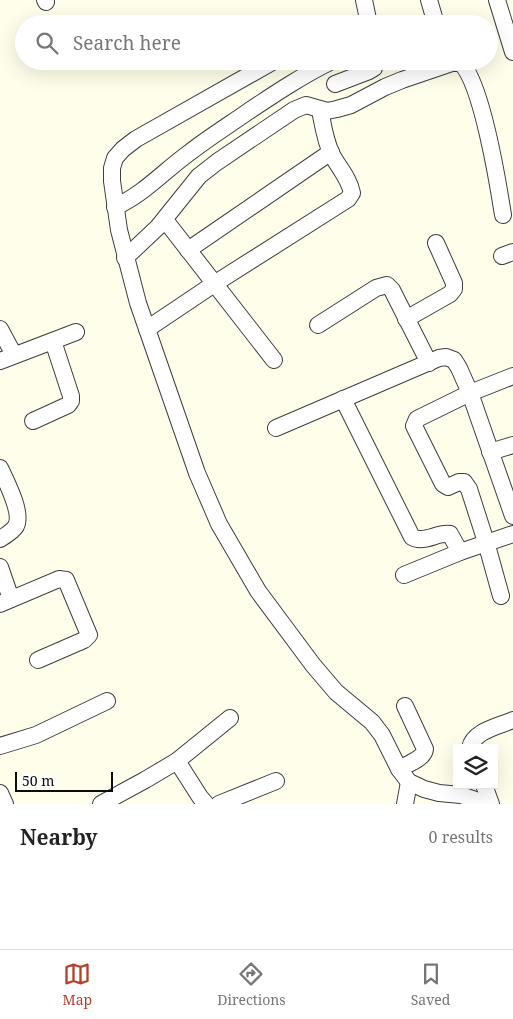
<!DOCTYPE html>
<html lang="en">
<head>
<meta charset="utf-8">
<style>
  :root { --surface:#fff; --page:#f6f6f6; --text:#222; --muted:#767676; --line:#e0e0e0; --accent:#b0422d }
  body { margin:0; font-family:"Noto Serif",serif; background:var(--page); color:var(--text) }
  .controls { position:absolute; right:15px; bottom:15px; display:grid; overflow:hidden; border-radius:0px; box-shadow:0 5px 20px #0002 }
  .controls button { width:45px; height:45px; display:grid; place-items:center; padding:0; border:0; border-bottom:1px solid var(--line); background:var(--surface); color:var(--text); font:25px sans-serif }
  .scale { position:absolute; left:15px; bottom:12px; width:98px; box-sizing:border-box; padding-left:5px; border:2px solid #0b0b0b; border-top:0; font-size:14px; line-height:18px; white-space:nowrap; color:#0b0b0b; -webkit-text-stroke:4px #fff; paint-order:stroke }
  .list { margin:0; padding:0; list-style:none }
  h2 { display:flex; justify-content:space-between; align-items:center; height:65px; margin:0; padding:0 20px; font-size:21px }
  h2 small { font-size:16px; font-weight:400; color:var(--muted) }
  .icon { flex:none; width:28px; height:28px; fill:none; stroke:currentColor; stroke-width:2; stroke-linecap:round; stroke-linejoin:round }
  .map { position:relative; flex:none; width:513px; height:804px; overflow:hidden }
  .search { position:absolute; background:var(--surface); box-shadow:0 5px 20px #0002; left:15px; right:15px; top:15px; height:55px; display:flex; align-items:center; gap:12px; box-sizing:border-box; padding:0 18px; border-radius:28px; color:var(--muted); font-size:19px }
  .sheet { height:145px; background:var(--surface) }
  nav { display:flex; justify-content:space-around; align-items:center; box-sizing:border-box; height:70px; border-top:1px solid var(--line); background:var(--surface); font-size:14px; color:var(--muted) }
  nav a { display:grid; justify-items:center; gap:2px }
  nav .on { color:var(--accent) }
  .map>svg:first-child { display:block }
</style>
</head>
<body>
<div class="map">
<svg width="513" height="804" viewBox="0 0 513 804">
  <rect width="100%" height="100%" fill="#fefeea"/>
  <g fill="none" stroke-linecap="round" stroke-linejoin="round">
    <g stroke="#3e3e3e" stroke-width="18">
      <g id="minor">
        <path d="M45,0L46,2"/>
        <path d="M364,0L369,24"/>
        <path d="M429,0L436,24"/>
        <path d="M497,0L513,52"/>
        <path d="M274,61L136,139L123,149L115,158L112,168V181L119,230L138,303L197,473L219,524L258,591L313,665L336,692L372,722L382,735L399,769L409,782L424,789L439,793L461,795L487,804"/>
        <path d="M335,84L369,71L374,68L375,61"/>
        <path d="M115,207C144,194 164,171 189,153C208,138 229,125 249,111C276,93 303,75 332,61"/>
        <path d="M165,220L274,360"/>
        <path d="M188,250L331,152"/>
        <path d="M502,256L513,252"/>
        <path d="M125,258L158,227L199,176L217,162L294,110L306,105L327,111L337,109L351,105L385,87L402,80L452,63H461C482,84 498,183 503,215"/>
        <path d="M406,319L450,294L454,289V283L436,243"/>
        <path d="M318,325L376,288L387,285L392,290L429,363"/>
        <path d="M0,329L14,355"/>
        <path d="M147,329L214,284L348,199L352,193C349,178 339,168 332,155C325,141 323,125 320,110"/>
        <path d="M0,361L76,332"/>
        <path d="M343,399L412,537C424,544 437,532 450,534L460,552"/>
        <path d="M33,421L68,405L71,401V396L53,341"/>
        <path d="M276,428L439,358L446,357L454,360L459,368L470,393L513,516"/>
        <path d="M490,452L513,445"/>
        <path d="M0,468C6,481 23,513 16,526C13,531 5,536 0,539"/>
        <path d="M0,567L11,599"/>
        <path d="M404,575L460,552L513,534"/>
        <path d="M501,596L486,542L469,489L464,482H459L448,487L443,484L414,426L417,419L470,393L513,376"/>
        <path d="M0,604L59,579L66,580L89,635L84,640L38,660"/>
        <path d="M0,746L36,735L107,701"/>
        <path d="M470,748C473,731 499,726 513,720"/>
        <path d="M177,761L200,797L206,804"/>
        <path d="M399,769C407,764 424,759 425,749L405,706"/>
        <path d="M484,785L491,804"/>
        <path d="M0,793L5,804"/>
        <path d="M101,804L145,780L177,761L230,718"/>
        <path d="M219,804L276,781"/>
        <path d="M405,804L409,782"/>
      </g>
    </g>
    <use href="#minor" stroke="#fff" stroke-width="16"/>
  </g>
</svg>
<div class="controls">
<button><svg class="icon" aria-label="layers" viewBox="0 0 24 24"><path d="M12 4l9 5-9 5-9-5zM3 14l9 5 9-5"/></svg></button>
</div>
<div class="scale">50 m</div>
<div class="search"><svg class="icon" aria-label="search" viewBox="0 0 24 24"><circle cx="10" cy="10" r="6"/><path d="M15 15l6 6"/></svg>Search here</div>
</div>
<section class="sheet">
<h2>Nearby<small>0 results</small></h2>
<ul class="list">
</ul>
</section>
<nav>
<a class="on"><svg class="icon" aria-label="map" viewBox="0 0 24 24"><path d="M3 6l6-2 6 2 6-2v14l-6 2-6-2-6 2zM9 4v14M15 6v14"/></svg>Map</a>
<a><svg class="icon" aria-label="directions" viewBox="0 0 24 24"><path d="M12 3l9 9-9 9-9-9zM9 14v-3h6M13 9l2 2-2 2"/></svg>Directions</a>
<a><svg class="icon" aria-label="saved" viewBox="0 0 24 24"><path d="M7 4h10v16l-5-4-5 4z"/></svg>Saved</a>
</nav>
</body>
</html>
